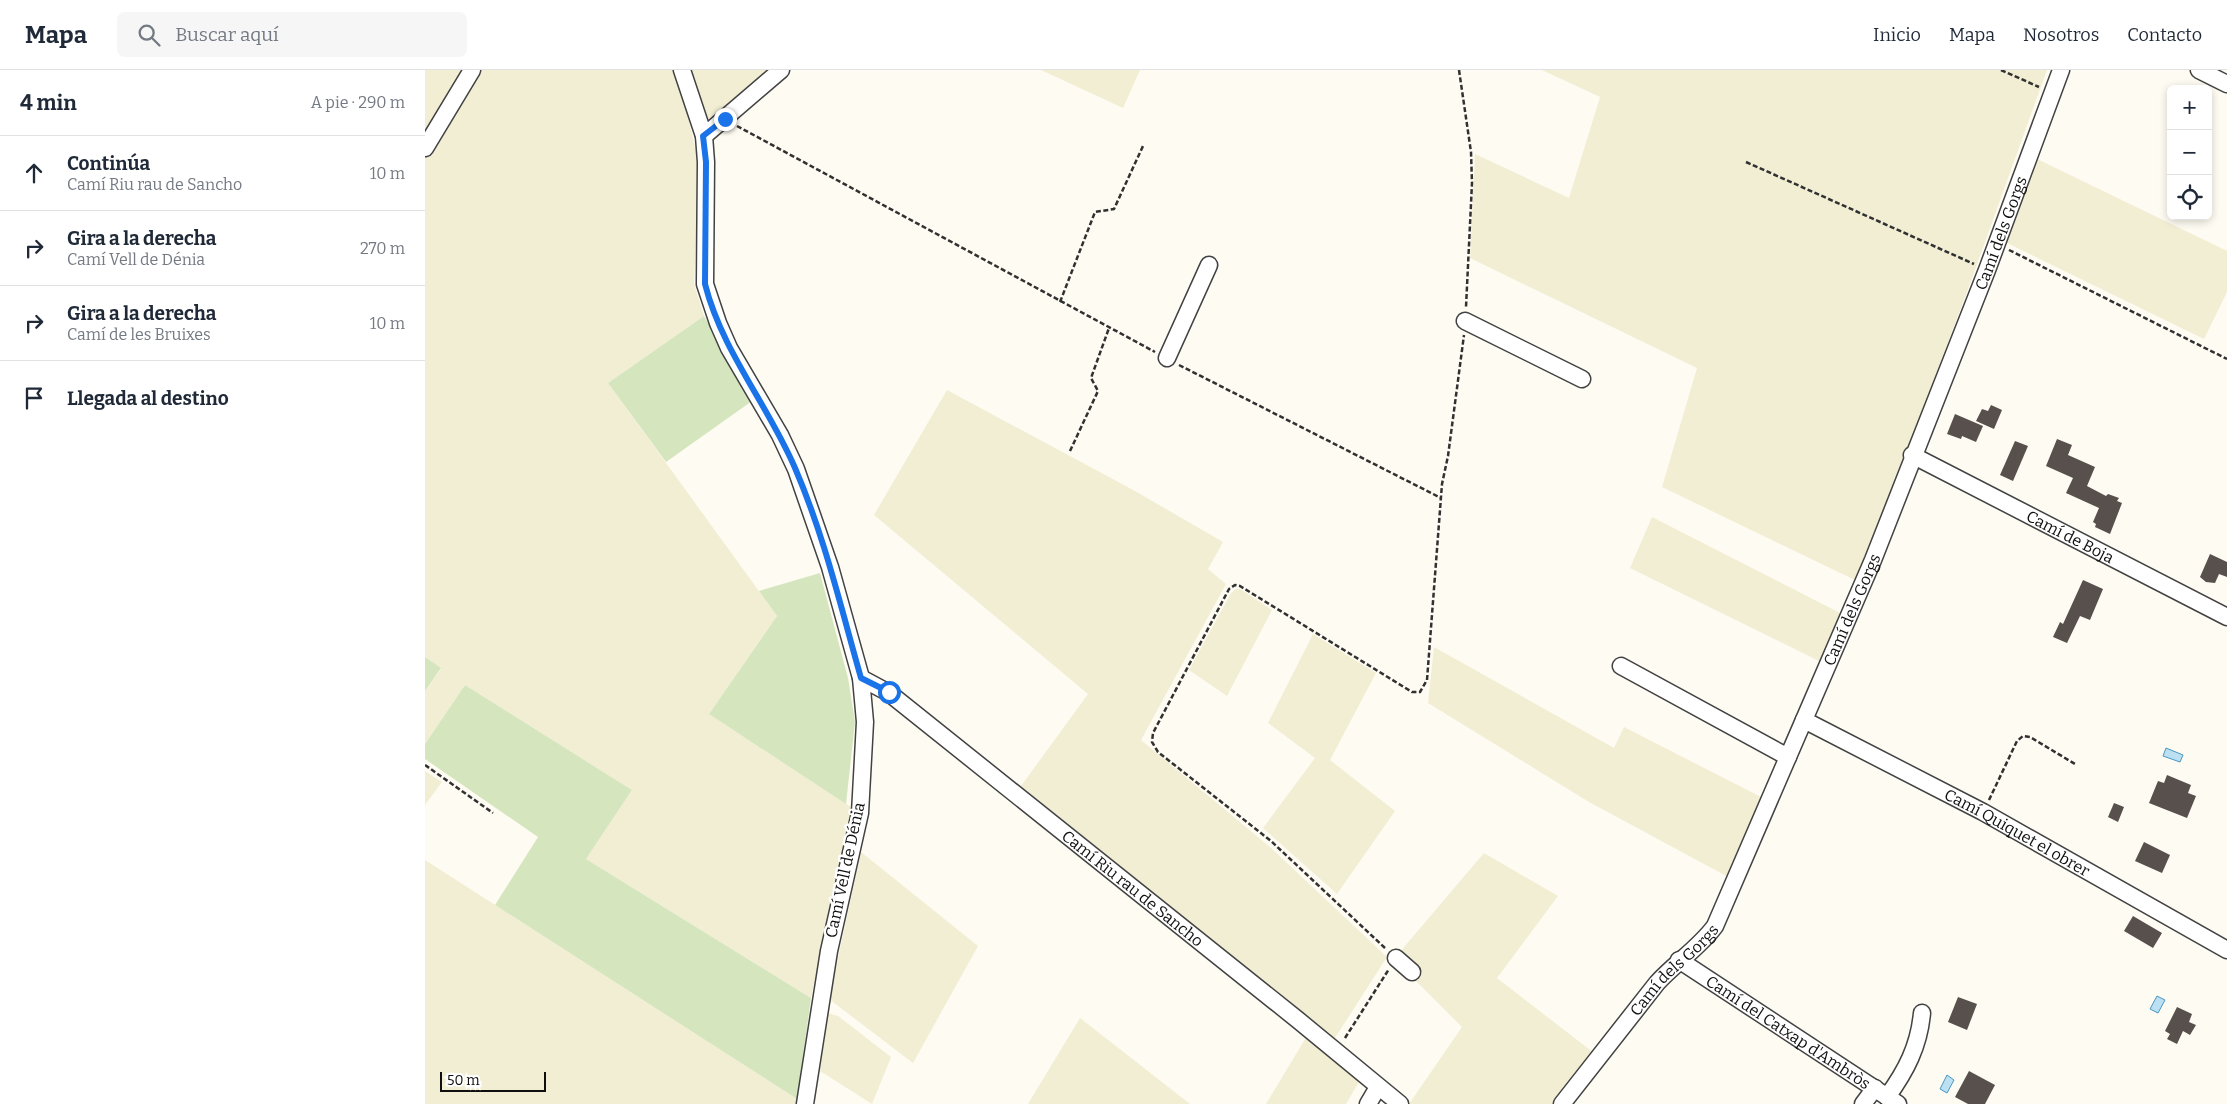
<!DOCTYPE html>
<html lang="es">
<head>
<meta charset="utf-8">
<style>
  :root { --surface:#fff; --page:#f6f6f7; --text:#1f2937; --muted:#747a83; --line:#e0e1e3 }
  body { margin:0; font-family:Bitter,serif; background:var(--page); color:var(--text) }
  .controls { position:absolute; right:15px; top:15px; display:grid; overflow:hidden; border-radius:8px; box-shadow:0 2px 8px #0003 }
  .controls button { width:45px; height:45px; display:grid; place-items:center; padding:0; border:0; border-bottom:1px solid var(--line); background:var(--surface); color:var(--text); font:25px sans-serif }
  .scale { position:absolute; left:15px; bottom:12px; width:106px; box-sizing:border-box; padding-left:5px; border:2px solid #0f0f0f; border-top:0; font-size:14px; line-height:18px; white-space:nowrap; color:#0f0f0f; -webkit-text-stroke:4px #fff; paint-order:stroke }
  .stop { position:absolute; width:15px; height:15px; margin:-11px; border:4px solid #1a73e8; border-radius:50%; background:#fff }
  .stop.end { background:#1a73e8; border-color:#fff; box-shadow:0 1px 5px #0008 }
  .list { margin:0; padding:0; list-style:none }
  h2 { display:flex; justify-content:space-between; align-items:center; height:65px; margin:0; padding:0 20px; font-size:21px }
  h2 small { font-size:16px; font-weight:400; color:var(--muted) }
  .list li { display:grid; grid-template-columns:32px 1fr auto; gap:15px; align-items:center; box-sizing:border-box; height:75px; padding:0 20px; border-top:1px solid var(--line) }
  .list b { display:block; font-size:19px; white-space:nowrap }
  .list p { margin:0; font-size:16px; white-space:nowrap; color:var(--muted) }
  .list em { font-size:16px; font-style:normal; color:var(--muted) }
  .icon { flex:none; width:28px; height:28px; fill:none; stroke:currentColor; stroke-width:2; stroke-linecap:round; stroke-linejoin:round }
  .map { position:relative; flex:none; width:1802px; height:1034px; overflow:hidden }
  header { display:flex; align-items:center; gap:30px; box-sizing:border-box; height:70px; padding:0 25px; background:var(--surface); border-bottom:1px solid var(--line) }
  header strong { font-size:24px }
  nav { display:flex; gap:28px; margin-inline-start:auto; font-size:18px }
  .search { width:350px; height:45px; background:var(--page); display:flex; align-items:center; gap:12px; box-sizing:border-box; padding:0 18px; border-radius:8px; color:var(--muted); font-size:19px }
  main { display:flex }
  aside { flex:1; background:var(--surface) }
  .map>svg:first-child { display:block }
</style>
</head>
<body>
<header>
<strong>Mapa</strong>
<div class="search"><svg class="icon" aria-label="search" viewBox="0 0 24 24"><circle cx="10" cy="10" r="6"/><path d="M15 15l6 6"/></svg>Buscar aquí</div>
<nav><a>Inicio</a><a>Mapa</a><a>Nosotros</a><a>Contacto</a></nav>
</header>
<main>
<aside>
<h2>4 min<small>A pie · 290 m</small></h2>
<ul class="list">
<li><svg class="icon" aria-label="ahead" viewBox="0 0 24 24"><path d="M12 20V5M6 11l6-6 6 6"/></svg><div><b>Continúa</b><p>Camí Riu rau de Sancho</p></div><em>10 m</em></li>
<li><svg class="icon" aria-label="right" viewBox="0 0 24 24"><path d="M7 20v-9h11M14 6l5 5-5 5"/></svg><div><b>Gira a la derecha</b><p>Camí Vell de Dénia</p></div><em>270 m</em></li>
<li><svg class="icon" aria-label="right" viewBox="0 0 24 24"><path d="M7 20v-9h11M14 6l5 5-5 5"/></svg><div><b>Gira a la derecha</b><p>Camí de les Bruixes</p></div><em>10 m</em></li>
<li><svg class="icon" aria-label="arrive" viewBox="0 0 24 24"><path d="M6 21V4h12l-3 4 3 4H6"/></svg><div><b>Llegada al destino</b></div></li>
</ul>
</aside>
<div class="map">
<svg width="1802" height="1034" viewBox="0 0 1802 1034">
  <rect width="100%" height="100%" fill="#fefbf2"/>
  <g fill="#f2eed4">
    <path d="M0,0H42L0,70Z"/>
    <path d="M54,0H248L262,43L274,94L269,214L279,246L183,313L352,546L284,644L429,739L403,846L386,928L161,789L207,720L40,615L0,674V621L16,599L0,587V88Z"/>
    <path d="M262,0H351L290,47L280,49Z"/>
    <path d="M616,0H715L698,38Z"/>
    <path d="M1117,0H1622L1542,222L1432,511L1237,417L1272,298L1045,188L1050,84L1144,128L1175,27Z"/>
    <path d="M1610,88L1802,181V222L1779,269L1578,171Z"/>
    <path d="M522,320L710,421L798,472L783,499L801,514L716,670L845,777L962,887L910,968H902L708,806L596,716L663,624L449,445Z"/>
    <path d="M1227,447L1417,544L1396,592L1205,498Z"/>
    <path d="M811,519H815L847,540L802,626L764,600L806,523Z"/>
    <path d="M888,564L951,603L905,690L970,741L912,824L838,758L890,688L843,653Z"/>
    <path d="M1009,577L1189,678L1199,657L1340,729L1305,808L1164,732L1003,633Z"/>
    <path d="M0,701L17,712L0,735Z"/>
    <path d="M436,782L553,876L488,993L404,929Z"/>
    <path d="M1059,783L1133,826L1072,908L1169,983L1128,1034H984L1037,957L991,911L996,904L974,883Z"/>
    <path d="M0,790L372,1029V1034H0Z"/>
    <path d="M403,943L413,946L466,987L447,1034L395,1001Z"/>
    <path d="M655,948L765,1034H603Z"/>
    <path d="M882,966L935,1010L921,1034H841Z"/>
  </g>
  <g fill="#d5e6be">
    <path d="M279,246L327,331L241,392L183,313Z"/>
    <path d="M395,503L423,608L430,652L421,734L284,644L352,546L334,521Z"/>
    <path d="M0,587L16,598L0,621Z"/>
    <path d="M40,615L207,720L161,789L386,928L372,1029L70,835L113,767L0,689V674Z"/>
  </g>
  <g fill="#bbe0f1" stroke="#4997c1">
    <path d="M1741,678L1758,685L1755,692L1738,686Z"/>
    <path d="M1732,926L1740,930L1733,943L1725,939Z"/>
    <path d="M1522,1005L1529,1010L1522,1023L1515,1019Z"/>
  </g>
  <g fill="#57504c">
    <path d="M1566,335L1577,340L1569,359L1551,351L1557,339L1563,341Z"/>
    <path d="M1530,344L1558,356L1551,372L1537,366L1536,369L1522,364Z"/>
    <path d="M1632,369L1647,375L1643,385L1670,397L1662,416L1681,426L1683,424L1694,428L1692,431L1697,433L1685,464L1670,457L1671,454L1668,452L1674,438L1641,423L1648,408L1621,396Z"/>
    <path d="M1590,371L1603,376L1588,411L1575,405Z"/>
    <path d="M1785,484L1802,492V507L1794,504L1790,513L1781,512L1775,507Z"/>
    <path d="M1658,510L1678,519L1665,550L1655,546L1642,573L1628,567L1635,552L1638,554Z"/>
    <path d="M1742,705L1766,715L1763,723L1771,726L1762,748L1724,733L1733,711L1739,713Z"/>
    <path d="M1689,733L1699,737L1693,752L1683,747Z"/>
    <path d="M1719,772L1745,785L1737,803L1710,791Z"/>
    <path d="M1708,846L1737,863L1728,878L1699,861Z"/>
    <path d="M1533,927L1552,934L1542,960L1523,952Z"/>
    <path d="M1752,937L1767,944L1764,952L1771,955L1765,965L1758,961L1752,974L1742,969L1745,964L1740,961Z"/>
    <path d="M1544,1001L1570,1015L1560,1034H1543L1530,1027Z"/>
  </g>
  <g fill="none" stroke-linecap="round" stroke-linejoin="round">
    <g stroke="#424242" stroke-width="19">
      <g id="minor">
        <path d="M257,0L279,66L281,92L280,214L293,253L304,278L355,365L371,399L405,497L436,608L440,652L435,743L404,881L380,1034"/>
        <path d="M1774,0L1802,14"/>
        <path d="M279,66L356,0"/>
        <path d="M0,78L47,0"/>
        <path d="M1040,251L1157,309"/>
        <path d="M742,288L784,195"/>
        <path id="s1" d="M1487,385L1802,547"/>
        <path d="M1196,596L1363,687"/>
        <path id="s2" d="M436,608L464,623L873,950L975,1034"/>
        <path id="s3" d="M1379,650L1558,742L1802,880"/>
        <path d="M971,888L987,902"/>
        <path id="s4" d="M1254,890L1473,1034"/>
        <path d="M1462,1027C1481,1001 1494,976 1497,943"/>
        <path d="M943,1034L953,1017"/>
        <path id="s5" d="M1137,1034L1232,913C1250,893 1274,878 1290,856L1448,490L1562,200L1636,0"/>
        <path d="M1438,1034L1450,1018"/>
      </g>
    </g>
    <g stroke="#313131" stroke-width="2.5" stroke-dasharray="5 2.5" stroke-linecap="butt">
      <path d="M1034,0L1046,82L1047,113L1041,237"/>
      <path d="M1576,0L1614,17"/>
      <path d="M312,56L730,282"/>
      <path d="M1321,92L1549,194"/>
      <path d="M1584,180L1802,289"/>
      <path d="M635,232L670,142L689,139L718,76"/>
      <path d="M754,295L1016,428"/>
      <path d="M645,381L673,321L666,308L684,258"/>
      <path d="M0,695L68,743"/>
      <path d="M1564,730L1592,671L1598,666L1605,667L1650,694"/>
      <path d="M960,878L846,771L733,682L727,672L728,663L804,519L810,515L815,516L987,622H995L1002,610L1017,414L1023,386L1039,265"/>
      <path d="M920,968L964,899"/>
    </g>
    <use href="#minor" stroke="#fff" stroke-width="16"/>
  </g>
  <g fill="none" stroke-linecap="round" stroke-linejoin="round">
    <path stroke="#1a73e8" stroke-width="6" d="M300,49L278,66L281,92L280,214C297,281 343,335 370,398C399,465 416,538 436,608L464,622"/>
  </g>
  <g text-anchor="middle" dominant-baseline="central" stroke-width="5" stroke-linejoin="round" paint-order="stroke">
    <g font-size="16" fill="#0f0f0f" stroke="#fff">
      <text stroke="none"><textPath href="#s5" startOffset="985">Camí dels Gorgs</textPath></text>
      <text stroke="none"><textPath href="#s1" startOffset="178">Camí de Boja</textPath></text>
      <text stroke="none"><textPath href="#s5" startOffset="580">Camí dels Gorgs</textPath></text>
      <text stroke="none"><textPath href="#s3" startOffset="241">Camí Quiquet el obrer</textPath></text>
      <text transform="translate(420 800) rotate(-78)">Camí Vell de Dénia</text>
      <text stroke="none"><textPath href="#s2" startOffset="344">Camí Riu rau de Sancho</textPath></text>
      <text stroke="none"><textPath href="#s5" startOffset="175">Camí dels Gorgs</textPath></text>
      <text stroke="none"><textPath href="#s4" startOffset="131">Camí del Catxap d'Ambròs</textPath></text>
    </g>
  </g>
</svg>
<div class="controls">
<button>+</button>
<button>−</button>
<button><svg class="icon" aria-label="locate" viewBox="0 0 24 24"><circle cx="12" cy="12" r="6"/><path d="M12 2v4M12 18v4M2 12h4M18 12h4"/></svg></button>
</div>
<div class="scale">50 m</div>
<div class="stop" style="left:464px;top:622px"></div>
<div class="stop end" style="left:300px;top:49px"></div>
</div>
</main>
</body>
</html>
